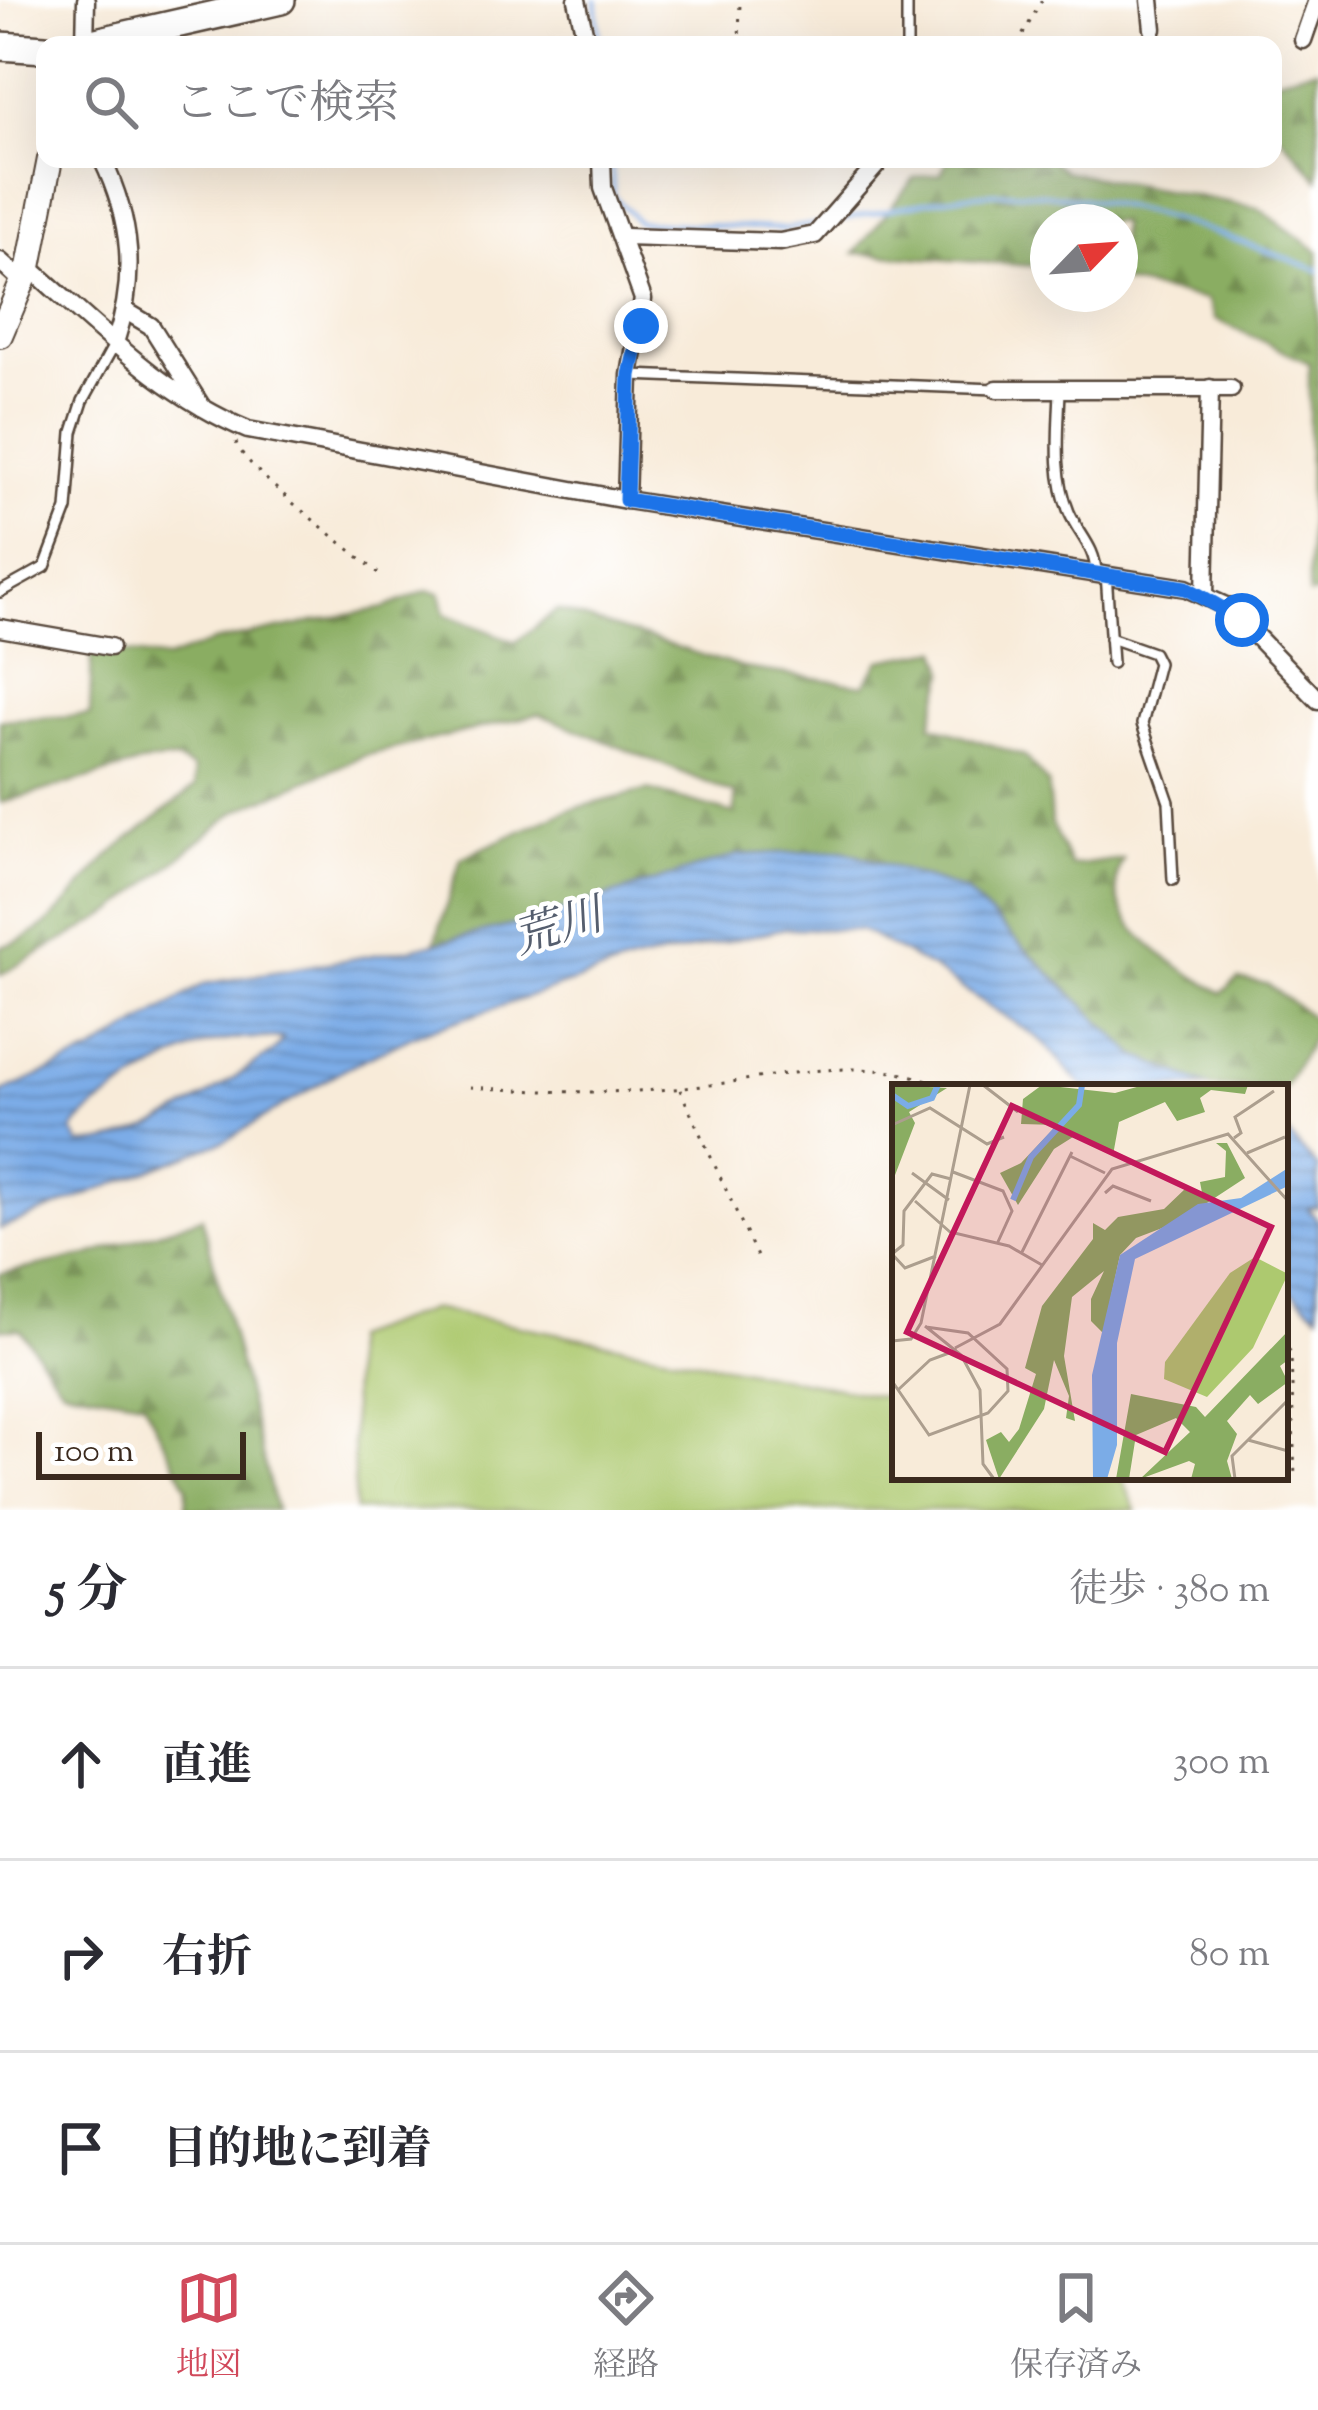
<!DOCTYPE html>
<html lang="ja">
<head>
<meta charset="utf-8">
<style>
  :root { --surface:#fff; --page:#f7f7f7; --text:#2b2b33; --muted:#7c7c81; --line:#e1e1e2; --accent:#d1495b }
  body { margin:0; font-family:"Sorts Mill Goudy","Noto Serif JP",serif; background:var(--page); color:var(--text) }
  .compass { position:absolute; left:1030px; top:204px; width:108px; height:108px; border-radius:50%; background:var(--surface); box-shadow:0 12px 48px #0002; rotate:65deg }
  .scale { position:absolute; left:36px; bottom:30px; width:210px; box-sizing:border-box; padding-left:12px; border:6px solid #3b2a1e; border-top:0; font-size:33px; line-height:42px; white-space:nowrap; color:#3b2a1e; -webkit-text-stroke:9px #fff; paint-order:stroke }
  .stop { position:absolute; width:36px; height:36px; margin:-27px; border:9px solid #1a73e8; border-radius:50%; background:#fff }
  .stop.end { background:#1a73e8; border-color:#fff; box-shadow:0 3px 12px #0008 }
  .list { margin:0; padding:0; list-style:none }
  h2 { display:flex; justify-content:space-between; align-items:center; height:156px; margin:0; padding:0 48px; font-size:51px }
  h2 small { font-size:39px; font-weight:400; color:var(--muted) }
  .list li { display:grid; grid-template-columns:78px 1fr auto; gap:36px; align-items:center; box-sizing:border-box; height:192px; padding:0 48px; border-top:3px solid var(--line) }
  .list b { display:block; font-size:45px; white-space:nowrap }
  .list em { font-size:39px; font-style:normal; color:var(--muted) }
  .icon { flex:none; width:66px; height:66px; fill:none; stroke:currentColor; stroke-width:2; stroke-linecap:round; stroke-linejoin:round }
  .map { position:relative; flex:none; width:1318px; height:1510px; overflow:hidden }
  .search { position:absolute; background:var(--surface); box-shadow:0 12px 48px #0002; left:36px; right:36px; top:36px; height:132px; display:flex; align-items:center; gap:30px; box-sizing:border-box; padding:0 42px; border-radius:24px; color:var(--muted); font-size:45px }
  .sheet { height:732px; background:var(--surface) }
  nav { display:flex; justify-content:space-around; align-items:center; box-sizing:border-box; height:168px; border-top:3px solid var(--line); background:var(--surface); font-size:33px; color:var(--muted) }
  nav a { display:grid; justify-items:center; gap:6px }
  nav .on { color:var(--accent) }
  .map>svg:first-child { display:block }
</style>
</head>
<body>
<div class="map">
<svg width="1318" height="1510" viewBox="0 0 1318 1510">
  <defs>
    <pattern id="forest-firs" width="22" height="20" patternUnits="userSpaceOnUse" patternTransform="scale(3)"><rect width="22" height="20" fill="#8aad62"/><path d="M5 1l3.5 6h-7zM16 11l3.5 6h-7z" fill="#728d50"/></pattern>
    <pattern id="water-rules" width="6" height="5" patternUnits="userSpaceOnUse" patternTransform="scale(3)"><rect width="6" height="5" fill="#7bace7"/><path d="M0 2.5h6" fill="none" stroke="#668cbb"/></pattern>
  </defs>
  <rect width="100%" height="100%" fill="#fff"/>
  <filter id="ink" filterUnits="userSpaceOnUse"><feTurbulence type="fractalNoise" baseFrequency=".00833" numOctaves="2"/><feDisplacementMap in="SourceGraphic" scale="24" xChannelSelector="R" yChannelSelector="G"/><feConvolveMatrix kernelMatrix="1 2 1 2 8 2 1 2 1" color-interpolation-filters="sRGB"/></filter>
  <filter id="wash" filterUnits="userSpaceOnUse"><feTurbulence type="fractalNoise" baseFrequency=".004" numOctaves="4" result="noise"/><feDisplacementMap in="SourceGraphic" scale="48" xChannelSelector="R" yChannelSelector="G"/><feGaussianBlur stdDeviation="2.7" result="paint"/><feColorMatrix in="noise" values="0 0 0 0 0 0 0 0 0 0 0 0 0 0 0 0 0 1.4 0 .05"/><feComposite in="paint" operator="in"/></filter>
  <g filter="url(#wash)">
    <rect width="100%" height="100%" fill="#f8ebd9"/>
    <g fill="url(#forest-firs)" stroke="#626c40" stroke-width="3">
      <path d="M1318,68V179L1273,127V79Z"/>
      <path d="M948,159H1050L1064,171L1258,208L1318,251V594L1309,595V363L1215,319L1207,300L1120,282V222H1048V267L855,253L914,178L941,174Z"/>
      <path d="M427,591L440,593L445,614L516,642L557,610L743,668L864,685L880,660L939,650L946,671L931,725L1025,756L1048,784L1051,823L1071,866L1123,859C1091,919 1177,967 1222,993L1238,979L1267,984L1314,1019L1315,1033L1285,1087H1209L1136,1056L965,891L531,921L435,943L461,858L568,810L648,790L735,814V794L539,714L363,756L236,811L115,911L0,975V947C56,934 74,887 114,852C140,829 168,809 195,787L193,769L176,760L150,761L0,803V720L90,715L92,648L167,659L213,642L384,608Z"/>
      <path d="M202,1217L276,1510H186L187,1486L143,1401L62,1388L20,1329H0V1274L87,1256Z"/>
    </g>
    <path fill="#adc96f" stroke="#747a46" stroke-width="3" d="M432,1309L895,1399V1477H1122L1136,1510H355L350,1338Z"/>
    <g fill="url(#water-rules)" stroke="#5b6b82" stroke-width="3" fill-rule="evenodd">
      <path d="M843,850L965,891L1136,1056L1209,1087H1083L1041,1040L933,969L861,930L785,928L630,963L417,1034L344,1069L227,1140L0,1229V1093L94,1052L204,984L414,948L531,921L737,855ZM283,1038L274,1051C219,1087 149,1144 80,1144L73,1131C85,1106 171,1058 199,1047C221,1038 262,1037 283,1038Z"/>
      <path d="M1285,1131L1318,1168V1207L1308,1209L1318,1220V1314L1285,1285Z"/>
    </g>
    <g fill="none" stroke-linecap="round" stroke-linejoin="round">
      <g stroke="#7bace7" stroke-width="4.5">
        <path d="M596,0L600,45"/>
        <path d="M611,159L614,196L638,222L785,229L817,224"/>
        <path d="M834,221C889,211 942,195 997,193C1107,189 1218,233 1318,270"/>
      </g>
    </g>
  </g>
  <g filter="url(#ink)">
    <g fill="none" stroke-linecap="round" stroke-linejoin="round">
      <g stroke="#57473a" stroke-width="14">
        <g id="lane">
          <path d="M907,0V45"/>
          <path d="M630,375L996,389"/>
          <path d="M1060,389C1059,429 1053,474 1069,512C1079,535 1095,547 1096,572"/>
          <path d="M1106,573L1112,663"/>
          <path d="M0,592L45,567L67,509L73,432L83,401L115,343"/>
          <path d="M1110,638L1153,653L1158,663L1142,724L1169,802L1173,880"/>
        </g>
      </g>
      <g stroke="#57473a" stroke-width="21">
        <g id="street">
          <path d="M577,0L587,45"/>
          <path d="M1150,0L1153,29"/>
          <path d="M1303,40L1317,0"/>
          <path d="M85,44L86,0"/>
          <path d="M102,159C132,221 137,277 115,343"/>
          <path d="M602,159L603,188L643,299L630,375L626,500"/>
          <path d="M625,237L780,242L815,235L882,159"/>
          <path d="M0,261L24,283"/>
          <path d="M29,267C98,327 162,395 248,430L626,500L1186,588L1228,607L1318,700"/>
          <path d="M126,311L151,326L202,407"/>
          <path d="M997,389H1231"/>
          <path d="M1205,594L1210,388"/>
          <path d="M0,628L110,647"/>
        </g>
      </g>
      <g stroke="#57473a" stroke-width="28">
        <path id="secondary" d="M0,335L29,267L50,159"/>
      </g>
      <g stroke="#57473a" stroke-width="32">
        <g id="primary">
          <path d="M83,45L281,0"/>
          <path d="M0,46L45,49"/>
        </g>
      </g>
      <g stroke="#57473a" stroke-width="3" stroke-dasharray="3 9" stroke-linecap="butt">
        <path d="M739,45L740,0"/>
        <path d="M1017,45L1042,0"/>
        <path d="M236,442C243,469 349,547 378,573"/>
        <path d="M470,1087C538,1092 605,1094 673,1089C766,1082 854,1049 947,1087"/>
        <path d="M680,1090L759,1261"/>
        <path d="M1285,1338L1291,1355L1295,1480"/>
      </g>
      <use href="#lane" stroke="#fff" stroke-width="9"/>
      <use href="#street" stroke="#fff" stroke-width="16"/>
      <use href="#secondary" stroke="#fff" stroke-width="24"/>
      <use href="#primary" stroke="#fff" stroke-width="27"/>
    </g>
  </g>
  <g fill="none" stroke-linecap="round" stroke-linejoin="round" filter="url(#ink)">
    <path stroke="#1a73e8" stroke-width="15" d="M641,326L630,375L626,500L1186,588L1242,620"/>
  </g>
  <g text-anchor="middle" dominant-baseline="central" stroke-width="9" stroke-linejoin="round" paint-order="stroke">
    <g font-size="45" font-style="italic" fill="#555e6e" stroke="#fff">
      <text transform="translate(559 930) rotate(-17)">荒川</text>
    </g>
  </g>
  <g transform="translate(892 1084)">
    <rect width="396" height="396" fill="#f8ebd9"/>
    <path d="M0,1L55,4L17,28L23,39L0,99ZM150,1L223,9L252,1H356L353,10L319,6L308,14L313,28L285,37L273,18L227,38L221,71L181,53L162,65L126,121L108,89L129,79L165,41L129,40L131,15ZM324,59H335L353,94L286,138L244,154L228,171L211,249L199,237V215L212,187L180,213L172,272L183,337L174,334L177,312L162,276L152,325L107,395L94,356L109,348L117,358L127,345L144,290L133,284L150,222L201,155V139L213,146L226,133L272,125L294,104L311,114L308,98L333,93L334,67ZM396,247V276L388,282L396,298L366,320L358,311L335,337L345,350L335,377L340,395H299L303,380L297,377L248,395L298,348L284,334L244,351L237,395H224L239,310L304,323L313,333Z" fill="#8aad62"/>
    <path d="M363,173L396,190L361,264L315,313L272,295L273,278L338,189Z" fill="#adc96f"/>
    <path d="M396,84V102L243,175L225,259V361L215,395H201L200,291L228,171L306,120L349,114Z" fill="#7bace7"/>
    <path fill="none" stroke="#7bace7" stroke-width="6" d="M0,11L16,22L40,14L46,1M121,116L139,73L187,21L190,1"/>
    <path fill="none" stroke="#ac9e8e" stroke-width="3" d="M91,1L126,28M0,41L38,24L95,60L112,53M342,54L349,49L343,33L382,7M355,69L393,53M178,72L213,89M61,88L111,107L120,127L105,160M20,89L57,116M213,109L221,102L259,117M23,117L58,148L117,162L150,181M129,170L180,68M44,172L13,184L0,170L11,161L12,127L40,90L59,95M33,242L69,271L88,306L91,380L102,395M0,257L19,255L29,239L78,1M63,264L108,240L220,85L336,50L396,117M0,297L37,351L96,329L116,307L115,285L76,249L34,243M7,305L38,276L65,266M356,356L396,367M343,395L340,372L396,316"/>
    <path fill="#c2185b" fill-opacity="0.15" stroke="#c2185b" stroke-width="6" d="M120,22L379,143L273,368L15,248Z"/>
    <rect width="396" height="396" fill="none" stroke="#3b2a1e" stroke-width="6"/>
  </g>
</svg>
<svg class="compass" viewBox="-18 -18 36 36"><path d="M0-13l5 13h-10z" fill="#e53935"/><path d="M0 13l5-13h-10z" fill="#7c7c81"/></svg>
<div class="scale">100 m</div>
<div class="stop" style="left:1242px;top:620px"></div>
<div class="stop end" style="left:641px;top:326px"></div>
<div class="search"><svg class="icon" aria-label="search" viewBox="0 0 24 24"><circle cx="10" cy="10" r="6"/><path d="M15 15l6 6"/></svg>ここで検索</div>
</div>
<section class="sheet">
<h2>5 分<small>徒歩 · 380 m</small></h2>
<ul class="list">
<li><svg class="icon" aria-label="ahead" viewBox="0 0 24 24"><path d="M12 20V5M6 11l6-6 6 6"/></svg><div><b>直進</b></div><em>300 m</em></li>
<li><svg class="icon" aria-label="right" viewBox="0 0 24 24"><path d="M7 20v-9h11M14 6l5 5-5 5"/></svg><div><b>右折</b></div><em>80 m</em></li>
<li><svg class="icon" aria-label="arrive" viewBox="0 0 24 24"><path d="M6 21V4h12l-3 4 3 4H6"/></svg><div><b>目的地に到着</b></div></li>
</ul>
</section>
<nav>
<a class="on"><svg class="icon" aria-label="map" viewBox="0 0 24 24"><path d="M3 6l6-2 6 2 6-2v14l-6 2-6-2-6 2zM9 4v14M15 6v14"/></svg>地図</a>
<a><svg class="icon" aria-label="directions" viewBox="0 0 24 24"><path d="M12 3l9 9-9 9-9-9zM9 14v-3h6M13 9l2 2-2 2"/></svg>経路</a>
<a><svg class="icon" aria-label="saved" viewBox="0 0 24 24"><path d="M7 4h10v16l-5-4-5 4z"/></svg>保存済み</a>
</nav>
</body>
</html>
